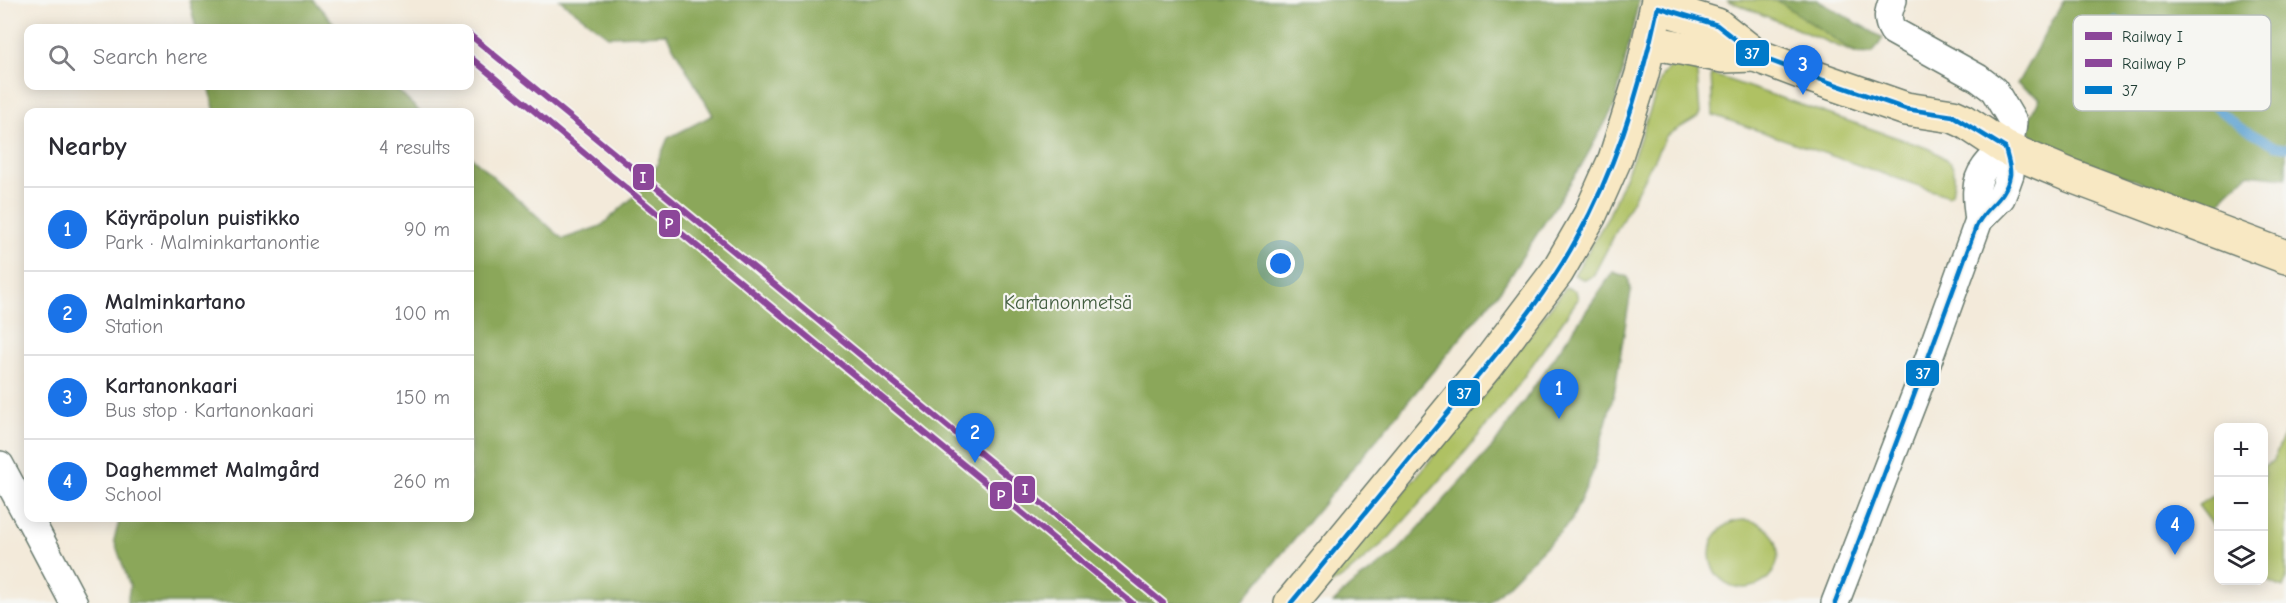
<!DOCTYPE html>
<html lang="en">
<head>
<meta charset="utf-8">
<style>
  :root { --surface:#fff; --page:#f7f7f7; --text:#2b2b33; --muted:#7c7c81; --line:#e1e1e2; --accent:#1a73e8 }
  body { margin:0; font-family:"Comic Neue",sans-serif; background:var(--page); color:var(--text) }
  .controls { position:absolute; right:18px; bottom:18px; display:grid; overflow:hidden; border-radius:12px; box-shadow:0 3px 15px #0003 }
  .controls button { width:54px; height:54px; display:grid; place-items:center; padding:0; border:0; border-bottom:2px solid var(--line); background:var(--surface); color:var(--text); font:30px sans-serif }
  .you { position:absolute; left:1281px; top:264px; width:21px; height:21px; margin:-15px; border:4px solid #fff; border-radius:50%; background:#1a73e8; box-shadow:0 0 0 9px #1a73e833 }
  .badge { display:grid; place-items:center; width:39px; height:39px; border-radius:50%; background:var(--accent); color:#fff; font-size:20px; font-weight:700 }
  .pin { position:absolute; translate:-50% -50px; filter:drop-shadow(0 2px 3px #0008) }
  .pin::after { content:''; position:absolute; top:32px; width:21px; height:18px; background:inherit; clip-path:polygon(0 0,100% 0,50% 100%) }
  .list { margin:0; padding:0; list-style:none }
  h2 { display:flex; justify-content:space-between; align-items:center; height:78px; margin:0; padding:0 24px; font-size:26px }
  h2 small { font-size:20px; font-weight:400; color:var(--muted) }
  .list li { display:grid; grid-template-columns:39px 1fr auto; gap:18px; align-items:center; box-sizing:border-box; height:84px; padding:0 24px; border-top:2px solid var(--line) }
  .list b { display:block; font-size:22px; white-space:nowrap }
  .list p { margin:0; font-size:20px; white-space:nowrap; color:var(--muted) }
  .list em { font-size:20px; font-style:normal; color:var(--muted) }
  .icon { flex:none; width:33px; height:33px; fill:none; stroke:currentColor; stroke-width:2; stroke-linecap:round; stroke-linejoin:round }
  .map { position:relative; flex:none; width:2286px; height:603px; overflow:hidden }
  .search { position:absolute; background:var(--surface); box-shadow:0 3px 15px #0003; left:24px; top:24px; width:450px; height:66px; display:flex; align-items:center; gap:15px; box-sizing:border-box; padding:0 21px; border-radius:12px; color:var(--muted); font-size:22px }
  .panel { position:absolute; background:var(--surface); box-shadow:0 3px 15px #0003; left:24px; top:108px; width:450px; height:414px; border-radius:12px }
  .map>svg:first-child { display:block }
</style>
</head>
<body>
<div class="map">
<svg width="2286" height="603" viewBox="0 0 2286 603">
  <rect width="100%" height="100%" fill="#f6f6f2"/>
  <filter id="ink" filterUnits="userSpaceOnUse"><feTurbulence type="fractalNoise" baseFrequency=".0167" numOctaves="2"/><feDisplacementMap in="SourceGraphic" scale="12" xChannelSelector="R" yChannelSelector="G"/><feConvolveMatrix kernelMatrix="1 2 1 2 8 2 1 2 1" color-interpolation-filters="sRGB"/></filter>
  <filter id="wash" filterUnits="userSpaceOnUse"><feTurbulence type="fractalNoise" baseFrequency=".008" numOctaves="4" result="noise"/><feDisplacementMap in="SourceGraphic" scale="24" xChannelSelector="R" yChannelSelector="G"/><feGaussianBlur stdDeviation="1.35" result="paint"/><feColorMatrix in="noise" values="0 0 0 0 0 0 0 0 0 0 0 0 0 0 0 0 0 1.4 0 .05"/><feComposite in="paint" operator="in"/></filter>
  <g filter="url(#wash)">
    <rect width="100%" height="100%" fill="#f3eada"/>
    <g fill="#afc164" stroke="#677f4c" stroke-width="1.5">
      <path d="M1727,0H1777L1857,54Z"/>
      <path d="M1696,60L1700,113L1698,117L1666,136L1593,276L1585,280L1574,275L1608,217L1633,158L1662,76C1671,64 1682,62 1696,60Z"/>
      <path d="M1711,74L1930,149C1954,164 1958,165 1952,193L1948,196L1713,115Z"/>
      <path d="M1566,287L1576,291L1578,299L1511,395L1466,451L1388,539L1346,575L1322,591L1480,400Z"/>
      <path d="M2286,430V580L2283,588L2264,579V466L2273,461Z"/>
      <path d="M2218,493V532L2198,505Z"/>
      <circle cx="1744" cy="554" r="34"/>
    </g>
    <g fill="#8ba75a" stroke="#557247" stroke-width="1.5">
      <path d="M189,0H313L338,28H196Z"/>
      <path d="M560,0H1639L1615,105L1581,166L1502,288L1241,603H127L130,586L114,540L120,518H470V156L563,239L601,226L649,183L668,138L713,115L666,34L608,36Z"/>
      <path d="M1777,0H1817L1883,38L1873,53L1857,54Z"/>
      <path d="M2064,0H2286V178L2248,174L2226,194L2216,211L2032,141L2028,120L2040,98L2017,84Z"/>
      <path d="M209,86H393L420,112H215Z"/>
      <path d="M1613,272L1628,277L1631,291L1614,394L1592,474L1571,521L1489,603H1333L1349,587L1396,553L1494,445Z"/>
    </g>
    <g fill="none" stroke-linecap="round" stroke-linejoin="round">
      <path stroke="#5ba1d1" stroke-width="8" d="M2116,20L2172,61L2210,103L2238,125L2275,146L2286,148"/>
    </g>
  </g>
  <g filter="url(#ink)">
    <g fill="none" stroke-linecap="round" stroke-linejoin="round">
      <g stroke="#697a6e" stroke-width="30">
        <g id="street">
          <path d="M1893,0C1888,12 1886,20 1893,31L1978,78L1994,90L2013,122C2012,149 1996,151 1984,169C1973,183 1977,204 1979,220"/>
          <path d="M0,465L28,517"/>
          <path d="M29,518L74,603"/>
          <path d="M1835,603L1917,391L1979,220L2001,198L2005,188L2010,174L2005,148"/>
        </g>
      </g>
      <g stroke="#697a6e" stroke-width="36">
        <g id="secondary">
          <path d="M1658,7L1717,25L1755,55L1811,76L1906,109L1953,116L1964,121L2005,148L2069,175L2286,257"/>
          <path d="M1650,42L1723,56L1755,55"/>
          <path d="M1291,603L1486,366L1557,272L1590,215L1615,159L1642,74L1658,0"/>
        </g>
      </g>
      <use href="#street" stroke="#fff" stroke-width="27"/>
      <use href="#secondary" stroke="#f8e8c3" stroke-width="33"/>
      <g stroke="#f6f6f2" stroke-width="9">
        <g id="bus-1">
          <path d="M1291,603C1346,536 1401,469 1456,403C1499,350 1545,298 1577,238C1617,166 1641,87 1658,7L1717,25L1755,55L1811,76L1906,109L1953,116L2005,148"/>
          <path d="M1835,603C1883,478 1931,353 1976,227C1984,207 2006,200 2010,175C2011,167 2007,156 2005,148"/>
        </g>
      </g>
      <use href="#bus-1" stroke="#007ac9" stroke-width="4.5"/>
      <g stroke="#f6f6f2" stroke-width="10">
        <path id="rail-1" d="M470,35L1163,603"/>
      </g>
      <g stroke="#f6f6f2" stroke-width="10">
        <path id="rail-2" d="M470,57L603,169L1132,603"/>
      </g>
      <use href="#rail-1" stroke="#8c4799" stroke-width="6"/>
      <use href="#rail-2" stroke="#8c4799" stroke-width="6"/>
    </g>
  </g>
  <g text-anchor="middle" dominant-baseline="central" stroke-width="4.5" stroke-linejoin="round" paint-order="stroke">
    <g font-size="20" fill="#435e40" stroke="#f6f6f2">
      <text x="1068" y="302">Kartanonmetsä</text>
    </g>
  </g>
  <rect x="2073" y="15" width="198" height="96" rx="9" fill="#f6f6f2" stroke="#b6beb9" stroke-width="1.5"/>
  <rect x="2085" y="32" width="27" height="8" fill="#8c4799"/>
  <rect x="2085" y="59" width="27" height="8" fill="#8c4799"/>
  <rect x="2085" y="86" width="27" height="8" fill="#007ac9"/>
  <g font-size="16" fill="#1f3d34">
    <text x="2122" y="42">Railway I</text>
    <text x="2122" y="69">Railway P</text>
    <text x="2122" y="96">37</text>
  </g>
  <g stroke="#f6f6f2" stroke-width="2">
    <rect x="1735" y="39" width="35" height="28" rx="6" fill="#007ac9"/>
    <rect x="632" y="163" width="23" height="28" rx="6" fill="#8c4799"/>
    <rect x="658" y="209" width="23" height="29" rx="6" fill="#8c4799"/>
    <rect x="1905" y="359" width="35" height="28" rx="6" fill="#007ac9"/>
    <rect x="1447" y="379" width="34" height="28" rx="6" fill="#007ac9"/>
    <rect x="1013" y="475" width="23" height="29" rx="6" fill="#8c4799"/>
    <rect x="989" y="481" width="24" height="29" rx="6" fill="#8c4799"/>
  </g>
  <g font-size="16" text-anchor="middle" font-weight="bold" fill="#fff">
    <text x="1752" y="59">37</text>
    <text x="643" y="183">I</text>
    <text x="669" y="229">P</text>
    <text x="1923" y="379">37</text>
    <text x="1464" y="399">37</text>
    <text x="1025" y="495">I</text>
    <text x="1001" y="501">P</text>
  </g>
</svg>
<div class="controls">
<button>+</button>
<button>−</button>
<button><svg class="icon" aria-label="layers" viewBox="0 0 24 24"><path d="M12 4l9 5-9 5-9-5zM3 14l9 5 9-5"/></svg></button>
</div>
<div class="you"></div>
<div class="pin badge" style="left:1559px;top:419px">1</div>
<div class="pin badge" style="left:975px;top:463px">2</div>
<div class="pin badge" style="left:1803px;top:95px">3</div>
<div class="pin badge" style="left:2175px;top:555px">4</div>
<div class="search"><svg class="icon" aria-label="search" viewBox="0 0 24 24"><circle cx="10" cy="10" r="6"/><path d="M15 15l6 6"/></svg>Search here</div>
<section class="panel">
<h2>Nearby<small>4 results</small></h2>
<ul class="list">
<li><span class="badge">1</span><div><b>Käyräpolun puistikko</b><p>Park · Malminkartanontie</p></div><em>90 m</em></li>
<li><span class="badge">2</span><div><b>Malminkartano</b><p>Station</p></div><em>100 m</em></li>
<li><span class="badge">3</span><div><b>Kartanonkaari</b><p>Bus stop · Kartanonkaari</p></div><em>150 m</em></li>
<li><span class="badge">4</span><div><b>Daghemmet Malmgård</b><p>School</p></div><em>260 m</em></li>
</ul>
</section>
</div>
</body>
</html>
